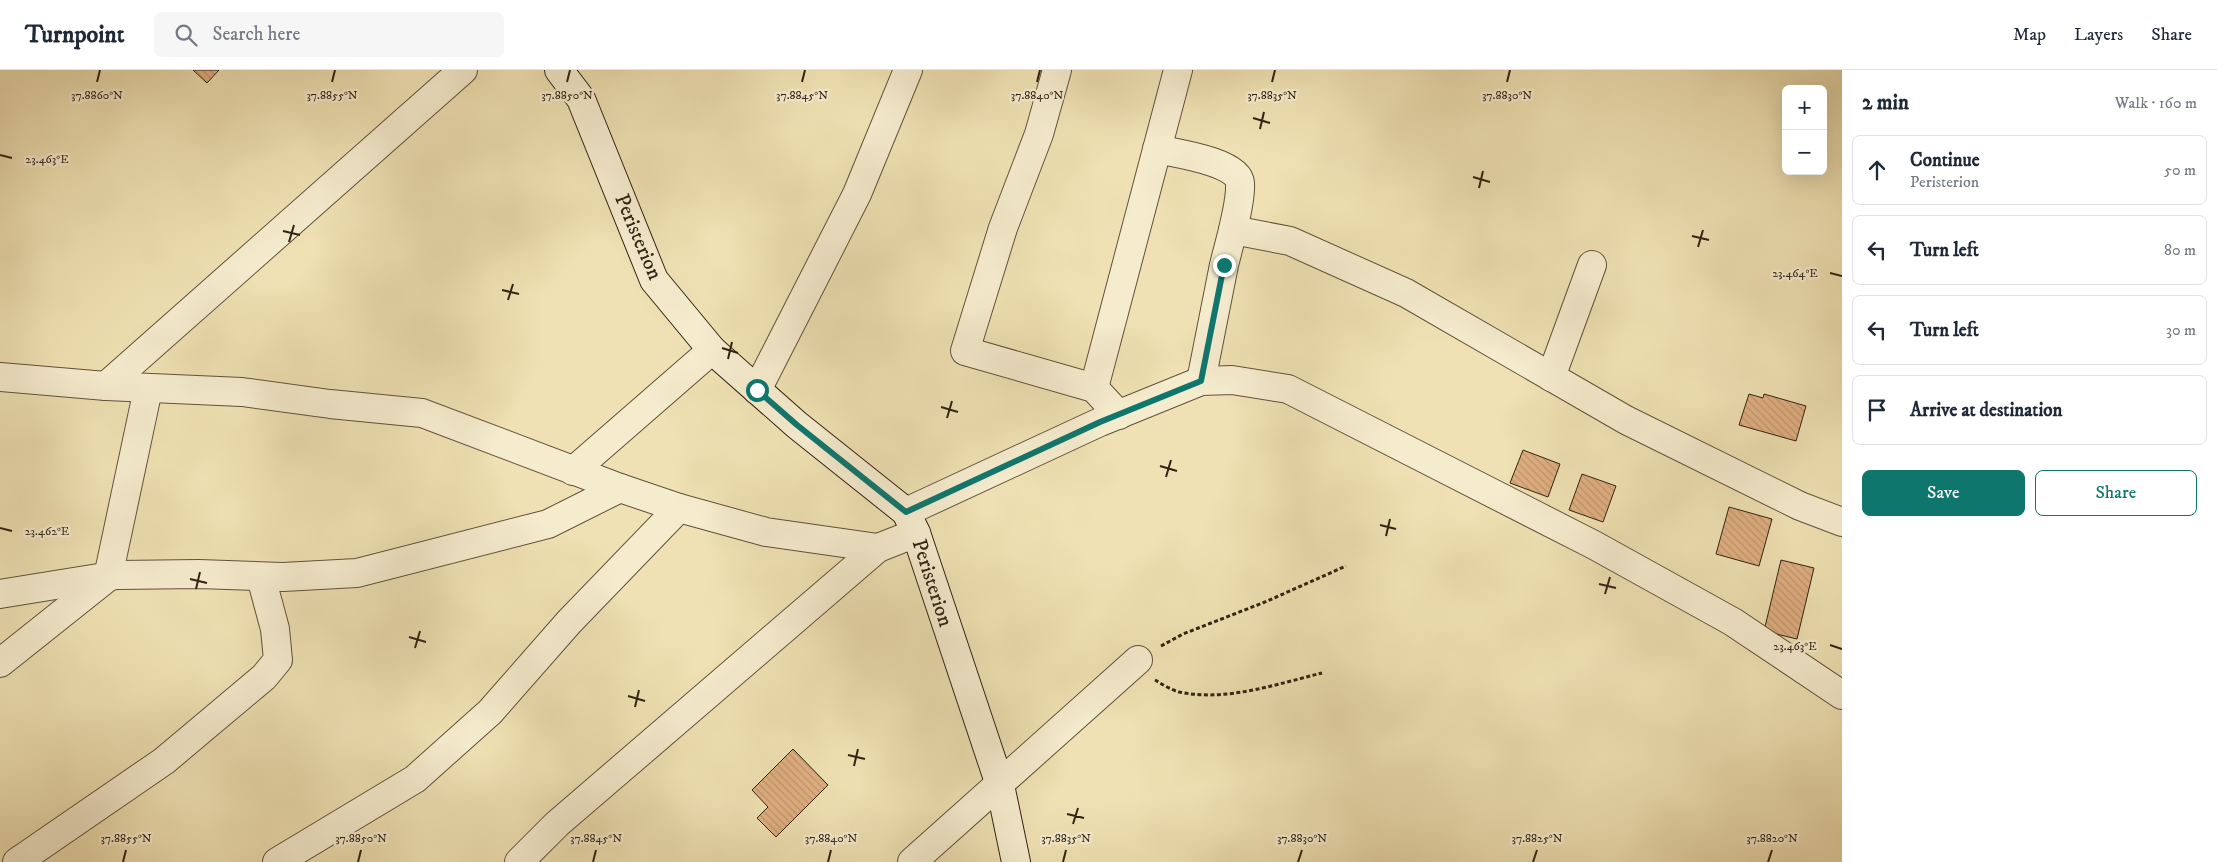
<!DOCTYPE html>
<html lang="en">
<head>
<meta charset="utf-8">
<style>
  :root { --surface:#fff; --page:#f6f6f7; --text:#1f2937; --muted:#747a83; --line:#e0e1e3; --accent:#0f766e }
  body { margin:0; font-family:"IM FELL DW Pica",serif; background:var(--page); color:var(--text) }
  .controls { position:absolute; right:15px; top:15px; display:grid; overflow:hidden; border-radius:8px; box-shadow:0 5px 20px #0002 }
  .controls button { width:45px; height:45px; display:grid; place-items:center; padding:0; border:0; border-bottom:1px solid var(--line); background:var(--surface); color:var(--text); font:25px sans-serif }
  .stop { position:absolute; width:15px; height:15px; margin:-11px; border:4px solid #0f766e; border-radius:50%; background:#fff }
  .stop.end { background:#0f766e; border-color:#fff; box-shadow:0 1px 5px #0008 }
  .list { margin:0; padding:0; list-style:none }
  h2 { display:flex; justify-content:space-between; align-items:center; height:65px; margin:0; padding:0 20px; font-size:21px }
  h2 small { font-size:16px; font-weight:400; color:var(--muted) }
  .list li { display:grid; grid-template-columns:32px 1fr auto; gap:15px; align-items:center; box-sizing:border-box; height:70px; margin:0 10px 10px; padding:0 10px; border:1px solid var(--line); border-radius:8px }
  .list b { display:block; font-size:19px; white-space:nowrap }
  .list p { margin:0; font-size:16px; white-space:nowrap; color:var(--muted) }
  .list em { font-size:16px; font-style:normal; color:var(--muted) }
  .actions { display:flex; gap:10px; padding:15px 20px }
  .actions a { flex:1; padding:11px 0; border:1px solid var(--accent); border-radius:8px; text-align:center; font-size:18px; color:var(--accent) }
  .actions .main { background:var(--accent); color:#fff }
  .icon { flex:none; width:28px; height:28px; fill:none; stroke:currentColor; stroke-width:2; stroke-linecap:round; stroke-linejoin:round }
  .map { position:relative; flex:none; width:1842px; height:792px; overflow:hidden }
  header { display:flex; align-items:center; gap:30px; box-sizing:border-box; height:70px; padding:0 25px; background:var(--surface); border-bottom:1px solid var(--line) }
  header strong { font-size:24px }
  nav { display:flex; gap:28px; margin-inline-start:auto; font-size:18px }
  .search { width:350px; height:45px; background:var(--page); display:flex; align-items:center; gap:12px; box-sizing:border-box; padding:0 18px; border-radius:8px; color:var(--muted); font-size:19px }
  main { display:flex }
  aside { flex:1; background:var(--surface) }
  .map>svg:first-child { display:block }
</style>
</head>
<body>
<header>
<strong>Turnpoint</strong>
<div class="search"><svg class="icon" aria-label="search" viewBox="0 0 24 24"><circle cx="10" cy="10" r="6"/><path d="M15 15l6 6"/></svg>Search here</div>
<nav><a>Map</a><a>Layers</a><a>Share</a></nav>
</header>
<main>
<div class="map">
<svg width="1842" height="792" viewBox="0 0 1842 792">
  <defs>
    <pattern id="building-back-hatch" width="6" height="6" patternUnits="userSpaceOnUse" patternTransform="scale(1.25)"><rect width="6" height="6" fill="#e0af81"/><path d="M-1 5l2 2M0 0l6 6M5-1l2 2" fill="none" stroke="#c0966f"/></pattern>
  </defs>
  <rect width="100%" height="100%" fill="#efe1b3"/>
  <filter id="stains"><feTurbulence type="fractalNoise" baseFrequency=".004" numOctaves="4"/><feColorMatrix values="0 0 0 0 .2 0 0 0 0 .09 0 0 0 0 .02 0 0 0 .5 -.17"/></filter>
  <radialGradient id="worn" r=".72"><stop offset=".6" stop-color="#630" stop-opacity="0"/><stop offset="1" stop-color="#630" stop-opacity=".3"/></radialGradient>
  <g fill="url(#building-back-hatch)" stroke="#302313">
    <path d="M193,0H219L207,13Z"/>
    <path d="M1749,324L1763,328L1764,324L1806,336L1796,371L1739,355Z"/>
    <path d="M1523,380L1560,394L1548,427L1510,413Z"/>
    <path d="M1582,404L1616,416L1603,452L1569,440Z"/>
    <path d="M1729,437L1772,449L1759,496L1716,484Z"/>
    <path d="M1781,490L1814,498L1797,569L1764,561Z"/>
    <path d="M793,679L828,715L776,767L757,748L768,737L752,720Z"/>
  </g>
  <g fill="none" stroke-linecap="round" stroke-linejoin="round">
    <g stroke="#60523b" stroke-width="30">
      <g id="street">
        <path d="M1057,0L1039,64L1003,158L965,281L1094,318L1119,345"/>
        <path d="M1157,79C1175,83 1239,92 1240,113C1241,128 1236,145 1233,160"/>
        <path d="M0,307L106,316L242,322L330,334L422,343L620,418L679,438L766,462L878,478"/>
        <path d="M1551,307L1592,195"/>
        <path d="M1201,311L1224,195L1233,160L1290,171L1406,223L1626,350L1800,436L1842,452"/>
        <path d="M106,316L463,0"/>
        <path d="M1094,318L1178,0"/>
        <path d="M757,320L857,124L908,0"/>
        <path d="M573,401L712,280"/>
        <path d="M906,442L1100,352L1201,311L1232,310L1288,319L1594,475L1733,552L1842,625"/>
        <path d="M0,524L117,505L199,504L283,507L357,503L548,454L620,418"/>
        <path d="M0,593L108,507L148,319"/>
        <path d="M17,792L164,691L264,607L278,590L275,559L261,507"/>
        <path d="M277,792L415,709L490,642L569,552L679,438"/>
        <path d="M519,792L557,754L878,478L916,463"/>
        <path d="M912,792L1138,590"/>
      </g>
    </g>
    <g stroke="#302313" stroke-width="30">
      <path id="secondary" d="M559,0L581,29L654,210L712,280L797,355L906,442L916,463L1000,715L1016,792"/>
    </g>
    <g stroke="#302313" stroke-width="3" stroke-dasharray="4 2.5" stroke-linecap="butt">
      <path d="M1161,576L1183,564L1265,532L1346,496"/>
      <path d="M1155,610C1162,614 1171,620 1179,622C1226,632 1277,614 1322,603"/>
    </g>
    <use href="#street" stroke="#f5ecce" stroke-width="28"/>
    <use href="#secondary" stroke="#f5ecce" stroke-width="28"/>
  </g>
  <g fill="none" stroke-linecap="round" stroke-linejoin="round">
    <path stroke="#0f766e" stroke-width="6" d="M757,320L797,355L906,442L1100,352L1201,311L1224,195"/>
  </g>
  <path fill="none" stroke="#302313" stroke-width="2" d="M97,12L100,0M332,12L335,0M567,12L570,0M802,12L805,0M1037,12L1040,0M1272,12L1275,0M1507,12L1510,0M1253,48L1270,53M1260,59L1264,42M0,85L12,88M1473,107L1490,112M1479,118L1483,101M283,161L300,165M1692,166L1709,170M289,172L294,155M1698,177L1703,160M1830,203L1842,206M502,220L519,224M508,230L513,214M722,278L738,283M728,289L732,272M941,337L958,342M947,348L952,331M1160,396L1177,401M1166,407L1171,390M1380,455L1396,459M0,458L12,461M1386,466L1390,449M190,509L207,513M1599,514L1616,518M196,519L200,502M1605,524L1610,507M409,567L426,572M1830,575L1842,579M415,578L420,561M628,626L645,631M635,637L639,620M848,685L865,689M854,696L858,679M1067,744L1084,748M1073,754L1078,738M123,792L126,780M358,792L361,780M593,792L596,780M828,792L831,780M1063,792L1066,780M1298,792L1302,780M1533,792L1537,780M1768,792L1772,780"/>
  <g text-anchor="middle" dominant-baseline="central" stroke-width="4.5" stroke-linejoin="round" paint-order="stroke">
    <g font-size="21" fill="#302313" stroke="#f5ecce">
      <text transform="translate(638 167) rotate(67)">Peristerion</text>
      <text transform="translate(932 513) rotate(72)">Peristerion</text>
    </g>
  </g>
  <g font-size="12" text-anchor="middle" fill="#302313" stroke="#f5ecce" stroke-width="4.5" stroke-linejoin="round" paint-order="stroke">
    <text x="97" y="29">37.8860°N</text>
    <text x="332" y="29">37.8855°N</text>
    <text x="567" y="29">37.8850°N</text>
    <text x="802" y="29">37.8845°N</text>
    <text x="1037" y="29">37.8840°N</text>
    <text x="1272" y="29">37.8835°N</text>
    <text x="1507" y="29">37.8830°N</text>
    <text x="47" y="93">23.463°E</text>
    <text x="1795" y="207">23.464°E</text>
    <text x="47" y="465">23.462°E</text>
    <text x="1795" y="580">23.463°E</text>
    <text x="126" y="772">37.8855°N</text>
    <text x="361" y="772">37.8850°N</text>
    <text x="596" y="772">37.8845°N</text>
    <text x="831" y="772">37.8840°N</text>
    <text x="1066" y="772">37.8835°N</text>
    <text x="1302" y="772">37.8830°N</text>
    <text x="1537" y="772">37.8825°N</text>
    <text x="1772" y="772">37.8820°N</text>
  </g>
  <rect width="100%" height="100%" filter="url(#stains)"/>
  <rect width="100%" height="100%" fill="url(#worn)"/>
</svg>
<div class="controls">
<button>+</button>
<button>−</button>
</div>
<div class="stop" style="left:757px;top:320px"></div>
<div class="stop end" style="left:1224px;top:195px"></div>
</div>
<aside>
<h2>2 min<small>Walk · 160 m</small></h2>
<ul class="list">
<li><svg class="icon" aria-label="ahead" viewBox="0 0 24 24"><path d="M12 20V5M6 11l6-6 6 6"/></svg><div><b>Continue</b><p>Peristerion</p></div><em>50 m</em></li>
<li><svg class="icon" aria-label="left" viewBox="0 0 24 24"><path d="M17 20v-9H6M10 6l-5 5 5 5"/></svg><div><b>Turn left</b></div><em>80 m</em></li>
<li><svg class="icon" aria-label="left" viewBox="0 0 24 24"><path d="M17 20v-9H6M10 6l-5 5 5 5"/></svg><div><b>Turn left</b></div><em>30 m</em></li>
<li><svg class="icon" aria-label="arrive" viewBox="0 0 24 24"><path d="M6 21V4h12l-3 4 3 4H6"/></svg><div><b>Arrive at destination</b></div></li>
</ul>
<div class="actions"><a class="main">Save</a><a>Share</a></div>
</aside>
</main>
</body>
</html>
